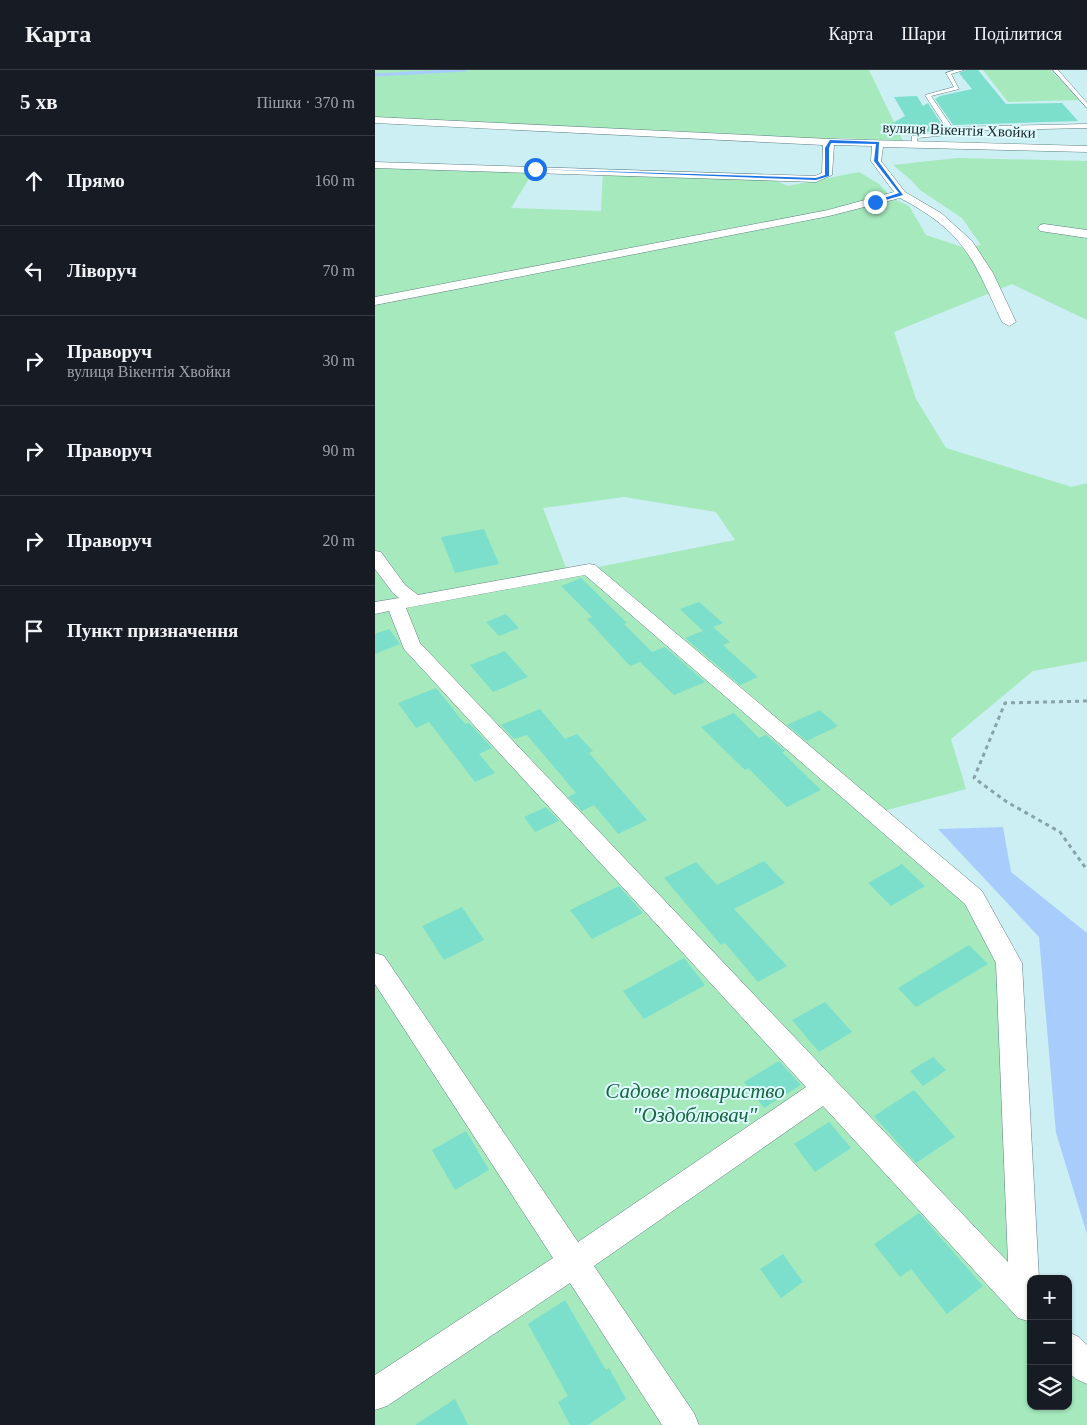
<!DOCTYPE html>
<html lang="uk">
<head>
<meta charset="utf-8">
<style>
  :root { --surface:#171b24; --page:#20242c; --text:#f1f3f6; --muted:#9ea1a6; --line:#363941 }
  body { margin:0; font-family:Georgia,serif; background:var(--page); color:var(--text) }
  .controls { position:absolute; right:15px; bottom:15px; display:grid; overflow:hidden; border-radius:10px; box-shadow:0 1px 4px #0004 }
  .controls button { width:45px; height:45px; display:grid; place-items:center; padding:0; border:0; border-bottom:1px solid var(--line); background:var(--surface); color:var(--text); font:25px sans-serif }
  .stop { position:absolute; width:15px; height:15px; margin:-11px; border:4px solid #1a73e8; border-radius:50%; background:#fff }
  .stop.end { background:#1a73e8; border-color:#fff; box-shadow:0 1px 5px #0008 }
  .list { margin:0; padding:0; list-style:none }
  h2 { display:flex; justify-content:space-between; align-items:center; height:65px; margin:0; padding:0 20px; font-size:21px }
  h2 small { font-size:16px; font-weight:400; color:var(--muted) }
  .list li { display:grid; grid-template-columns:32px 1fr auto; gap:15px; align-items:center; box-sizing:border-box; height:90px; padding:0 20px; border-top:1px solid var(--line) }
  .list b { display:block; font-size:19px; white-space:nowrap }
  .list p { margin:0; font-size:16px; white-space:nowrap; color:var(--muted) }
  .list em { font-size:16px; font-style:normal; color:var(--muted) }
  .icon { flex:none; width:28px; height:28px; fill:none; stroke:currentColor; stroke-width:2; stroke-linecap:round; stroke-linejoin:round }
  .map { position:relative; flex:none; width:712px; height:1355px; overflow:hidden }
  header { display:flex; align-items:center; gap:30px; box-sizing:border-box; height:70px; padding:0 25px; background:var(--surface); border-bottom:1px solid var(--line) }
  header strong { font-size:24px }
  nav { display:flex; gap:28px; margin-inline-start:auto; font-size:18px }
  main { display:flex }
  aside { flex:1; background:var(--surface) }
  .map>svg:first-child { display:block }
</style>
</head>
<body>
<header>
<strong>Карта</strong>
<nav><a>Карта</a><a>Шари</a><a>Поділитися</a></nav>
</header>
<main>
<aside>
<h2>5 хв<small>Пішки · 370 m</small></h2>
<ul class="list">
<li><svg class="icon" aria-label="ahead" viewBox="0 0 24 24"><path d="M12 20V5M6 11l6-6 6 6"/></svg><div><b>Прямо</b></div><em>160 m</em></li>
<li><svg class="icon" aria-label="left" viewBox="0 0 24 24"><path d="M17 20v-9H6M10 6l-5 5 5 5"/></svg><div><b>Ліворуч</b></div><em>70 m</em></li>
<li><svg class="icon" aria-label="right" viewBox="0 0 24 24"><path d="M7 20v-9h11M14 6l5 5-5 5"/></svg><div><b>Праворуч</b><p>вулиця Вікентія Хвойки</p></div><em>30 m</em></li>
<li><svg class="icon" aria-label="right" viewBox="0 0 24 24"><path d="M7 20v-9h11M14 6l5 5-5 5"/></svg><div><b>Праворуч</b></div><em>90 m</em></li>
<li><svg class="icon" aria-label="right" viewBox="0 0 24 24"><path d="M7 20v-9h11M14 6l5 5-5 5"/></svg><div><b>Праворуч</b></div><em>20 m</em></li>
<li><svg class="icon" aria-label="arrive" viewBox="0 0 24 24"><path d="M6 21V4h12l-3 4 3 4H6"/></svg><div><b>Пункт призначення</b></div></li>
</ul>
</aside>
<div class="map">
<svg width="712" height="1355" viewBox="0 0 712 1355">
  <rect width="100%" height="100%" fill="#cbeff3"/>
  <g fill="#a5e9bd" fill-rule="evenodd">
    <path d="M0,0H494L528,71L464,68L439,71L0,50Z"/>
    <path d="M608,0H676L704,30L633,32Z"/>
    <path d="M583,88L712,91V250L637,214L519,262L541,329L571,378L697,417L712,413V591L658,601L576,669L591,719L501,743L599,828L634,893L656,1239V1336H693V1278L712,1298V1355H0V95L160,99L136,138L226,141L228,101L390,106L413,116L484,102L504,114L517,128L534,136L551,165L590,178L606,175L587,148L545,120L536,110L518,95ZM249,427L341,442L360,470L193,503L168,438Z"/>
  </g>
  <path fill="#a8cdfd" d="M628,757L636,802L712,863V1164L681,1063L664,867L563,759Z"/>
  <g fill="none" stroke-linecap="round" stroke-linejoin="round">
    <path stroke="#a8cdfd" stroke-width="3" d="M0,5L90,0"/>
  </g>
  <g fill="#7cdfcc">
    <path d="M591,0H603L631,34L687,33L703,51L578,55L560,29L565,26L597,19L584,3Z"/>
    <path d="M542,26L548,36L553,33L567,55H560L564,61L540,63L536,56H512L530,46L519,27Z"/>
    <path d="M109,459L124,494L80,503L66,467Z"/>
    <path d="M206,508L252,553L249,554L277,582L290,577L330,612L299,625L265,592L255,596L212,549L217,547L186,516Z"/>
    <path d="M324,532L348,553L328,561L305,539Z"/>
    <path d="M131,544L144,558L124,566L111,552Z"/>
    <path d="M338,557L355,572L348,575L383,607L365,615L310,568Z"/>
    <path d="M14,559L25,574L0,584V564Z"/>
    <path d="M130,581L153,607L118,622L95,595Z"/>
    <path d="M61,618L90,654L94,653L117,678L104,684L120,703L100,712L54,652L41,658L23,633Z"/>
    <path d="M165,639L190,669L202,664L218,681L214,683L272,750L243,764L219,735L207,741L193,727L201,723L152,665L139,669L126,655Z"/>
    <path d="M445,640L463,656L432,671L412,655Z"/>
    <path d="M359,643L384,668L391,665L410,681L407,682L446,720L412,737L373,698L370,700L326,657Z"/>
    <path d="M171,737L184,751L160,762L149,747Z"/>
    <path d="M389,791L410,813L359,839L412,896L383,912L350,873L346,875L289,808L321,792L342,815Z"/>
    <path d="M527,794L550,816L516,836L493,813Z"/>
    <path d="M244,816L268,843L217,869L195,840Z"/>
    <path d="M87,837L109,870L69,890L47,856Z"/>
    <path d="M594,875L613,894L541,937L523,918Z"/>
    <path d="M309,888L330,915L269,949L248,921Z"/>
    <path d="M450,932L477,962L444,982L417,950Z"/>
    <path d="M558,987L571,1000L548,1016L535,1001Z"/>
    <path d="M404,991L426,1015L389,1038L369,1012Z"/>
    <path d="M539,1020L580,1067L541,1093L499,1046Z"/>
    <path d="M454,1052L476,1078L440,1102L419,1074Z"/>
    <path d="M91,1061L114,1100L80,1120L57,1080Z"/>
    <path d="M544,1143L608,1216L572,1244L536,1199L525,1207L499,1174Z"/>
    <path d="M408,1184L428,1212L406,1228L385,1199Z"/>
    <path d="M190,1230L231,1300L234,1298L251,1329L213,1355H195L183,1332L193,1326L153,1254Z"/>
    <path d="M80,1329L93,1355H40Z"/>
  </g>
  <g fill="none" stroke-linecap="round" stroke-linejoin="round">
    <g stroke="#5e7f83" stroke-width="1">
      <g id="lane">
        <path d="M580,0H589L576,4L584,19L556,26L577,57L712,54V58L577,61L572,65L542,68V74L537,75V66L570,62L572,59L550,25L579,17L571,3Z"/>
        <path d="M678,0H683L712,33V38Z"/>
      </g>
    </g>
    <g stroke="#5e7f83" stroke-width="1">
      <g id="street">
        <path d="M0,47L455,69L712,76V82L508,77L506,91L530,122L566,143L597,171L618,203L641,252L634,256L627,252C598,189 590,162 525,128L454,146L0,235V227L453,140L519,122L496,91L497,76L459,75L457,105L441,112L0,98V92L440,106L447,103L448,75L0,53Z"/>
        <path d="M669,154L712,160V168L665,161L663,158L665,155Z"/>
        <path d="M0,481L6,482L30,515L43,525L214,494L220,495L607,821L647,893L664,1209H656V1252L643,1248L448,1036L219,1196L319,1343L324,1355H287L195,1213L12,1336L0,1340V1305L178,1188L0,914V883L9,886L203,1172L431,1017L29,579L14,541L0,544V532L24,528L18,523L0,499ZM210,505L590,834L621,893L633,1192L45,573L31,538Z"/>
        <path d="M693,1262L704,1267L712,1275V1314L701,1309L693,1302Z"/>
      </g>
    </g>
    <path stroke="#87a3a6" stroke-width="3" stroke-dasharray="4 4" stroke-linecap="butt" d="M712,631L630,633L599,708L632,732L685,762L712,800"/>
    <use href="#lane" fill="#fff" fill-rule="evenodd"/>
    <use href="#street" fill="#fff" fill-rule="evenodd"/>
  </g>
  <path fill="#1a73e8" d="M455,70L504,72L503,91L528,125L500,133L497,132L524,123L499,91L501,74L456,73L454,78V106L441,110L158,99L441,108L450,105V78Z"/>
  <g text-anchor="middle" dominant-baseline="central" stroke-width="4" stroke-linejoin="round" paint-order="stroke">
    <g font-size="15" fill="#162426" stroke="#defbfe">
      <text transform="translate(584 60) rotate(2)">вулиця Вікентія Хвойки</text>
    </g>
    <g font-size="21" font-style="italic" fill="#15673e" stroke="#defbfe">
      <text x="320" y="1021">Садове товариство<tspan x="320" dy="24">"Оздоблювач"</tspan></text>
    </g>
  </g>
</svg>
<div class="controls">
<button>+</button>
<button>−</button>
<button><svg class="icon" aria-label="layers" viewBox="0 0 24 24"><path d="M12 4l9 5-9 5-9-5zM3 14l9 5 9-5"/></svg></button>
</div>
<div class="stop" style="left:160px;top:99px"></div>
<div class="stop end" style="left:500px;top:132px"></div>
</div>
</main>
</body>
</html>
